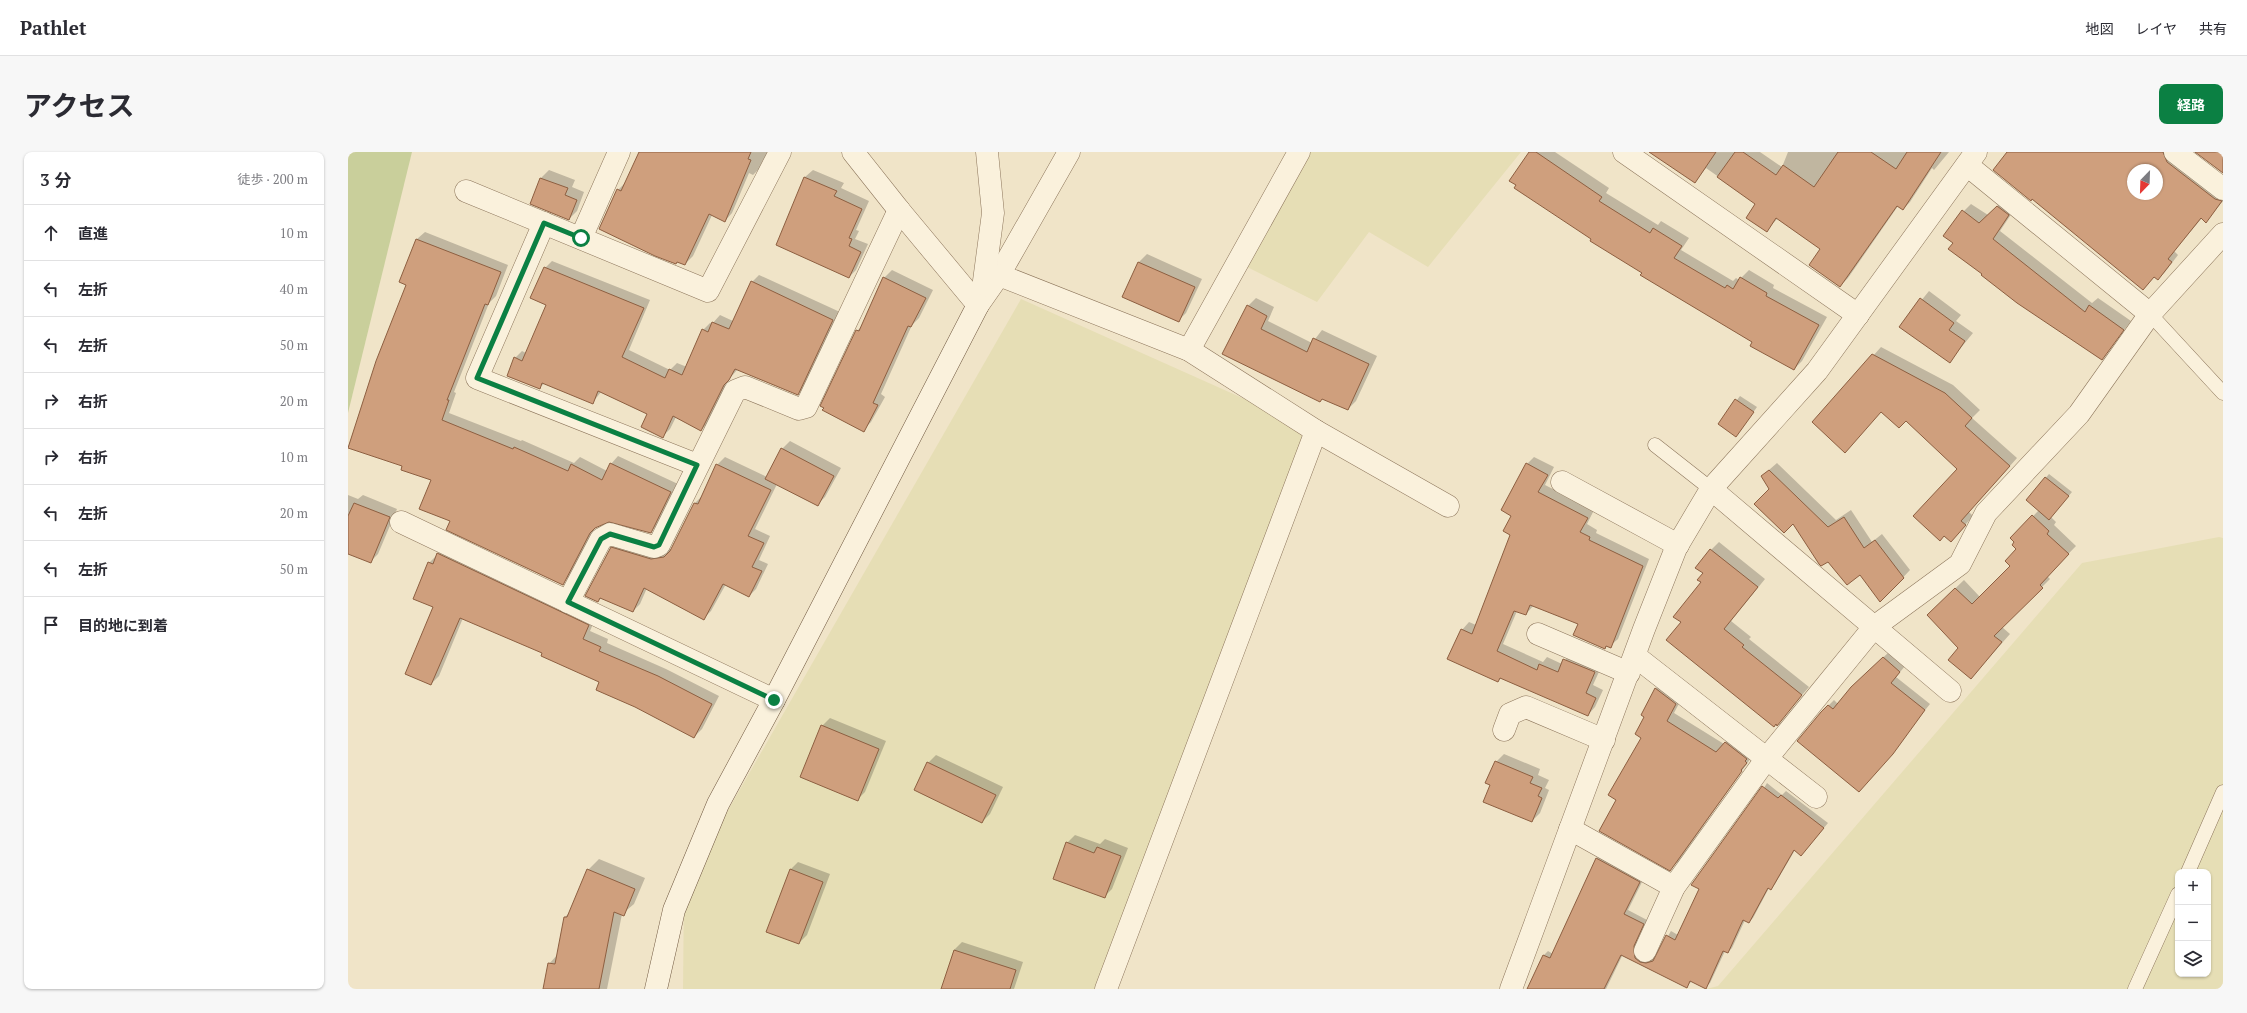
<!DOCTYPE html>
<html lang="ja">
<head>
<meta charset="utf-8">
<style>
  :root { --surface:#fff; --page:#f7f7f7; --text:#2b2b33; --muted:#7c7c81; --line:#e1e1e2; --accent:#0b8043 }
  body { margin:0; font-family:"PT Serif","Noto Sans JP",serif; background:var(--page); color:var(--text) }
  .controls { position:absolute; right:12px; bottom:12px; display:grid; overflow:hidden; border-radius:8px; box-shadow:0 1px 3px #0004 }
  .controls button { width:36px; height:36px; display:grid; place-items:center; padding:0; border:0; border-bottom:1px solid var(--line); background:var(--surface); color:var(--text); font:20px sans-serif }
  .compass { position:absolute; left:1779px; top:12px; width:36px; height:36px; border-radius:50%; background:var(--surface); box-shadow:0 1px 3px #0004; rotate:203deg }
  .stop { position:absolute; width:12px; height:12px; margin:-9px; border:3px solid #0b8043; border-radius:50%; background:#fff }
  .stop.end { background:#0b8043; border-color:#fff; box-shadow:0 1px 4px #0008 }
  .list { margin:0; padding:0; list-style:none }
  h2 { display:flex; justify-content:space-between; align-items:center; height:52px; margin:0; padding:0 16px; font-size:17px }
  h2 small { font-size:13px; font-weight:400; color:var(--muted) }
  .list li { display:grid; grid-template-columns:26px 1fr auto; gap:12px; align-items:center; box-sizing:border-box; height:56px; padding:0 16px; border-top:1px solid var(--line) }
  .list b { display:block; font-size:15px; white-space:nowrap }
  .list em { font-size:13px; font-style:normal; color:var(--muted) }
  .icon { flex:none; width:22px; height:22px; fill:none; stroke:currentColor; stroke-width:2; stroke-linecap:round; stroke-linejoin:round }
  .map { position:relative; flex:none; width:1875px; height:837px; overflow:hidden; border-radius:8px }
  header { display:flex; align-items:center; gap:24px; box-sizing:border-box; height:56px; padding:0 20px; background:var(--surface); border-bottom:1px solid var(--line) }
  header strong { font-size:19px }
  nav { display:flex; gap:22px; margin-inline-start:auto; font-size:14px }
  .intro { display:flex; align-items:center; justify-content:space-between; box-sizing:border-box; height:96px; padding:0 24px }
  h1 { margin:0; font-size:28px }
  .button { padding:10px 18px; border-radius:8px; background:var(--accent); color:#fff; font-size:14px; font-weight:700 }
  main { display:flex; gap:24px; padding:0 24px }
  aside { flex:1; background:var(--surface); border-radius:8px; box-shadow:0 1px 3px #0004 }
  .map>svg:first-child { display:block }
</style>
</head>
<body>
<header>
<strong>Pathlet</strong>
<nav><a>地図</a><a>レイヤ</a><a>共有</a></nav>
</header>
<div class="intro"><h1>アクセス</h1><a class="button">経路</a></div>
<main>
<aside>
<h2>3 分<small>徒歩 · 200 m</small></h2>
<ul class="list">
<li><svg class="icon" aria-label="ahead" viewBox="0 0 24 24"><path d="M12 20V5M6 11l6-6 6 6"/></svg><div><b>直進</b></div><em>10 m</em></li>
<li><svg class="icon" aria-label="left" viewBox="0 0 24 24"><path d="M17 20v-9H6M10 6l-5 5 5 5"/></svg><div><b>左折</b></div><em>40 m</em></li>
<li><svg class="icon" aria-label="left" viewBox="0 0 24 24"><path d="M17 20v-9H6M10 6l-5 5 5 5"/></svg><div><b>左折</b></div><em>50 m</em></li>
<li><svg class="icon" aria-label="right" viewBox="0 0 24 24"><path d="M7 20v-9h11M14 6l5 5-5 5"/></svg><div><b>右折</b></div><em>20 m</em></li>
<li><svg class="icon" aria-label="right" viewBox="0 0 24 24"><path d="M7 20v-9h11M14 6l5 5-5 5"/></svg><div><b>右折</b></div><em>10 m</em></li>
<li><svg class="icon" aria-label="left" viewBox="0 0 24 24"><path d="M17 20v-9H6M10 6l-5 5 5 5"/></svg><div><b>左折</b></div><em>20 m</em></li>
<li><svg class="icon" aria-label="left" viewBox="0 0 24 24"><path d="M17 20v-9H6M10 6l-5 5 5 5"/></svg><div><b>左折</b></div><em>50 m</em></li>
<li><svg class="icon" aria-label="arrive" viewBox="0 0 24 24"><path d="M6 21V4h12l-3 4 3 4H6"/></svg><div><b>目的地に到着</b></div></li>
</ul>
</aside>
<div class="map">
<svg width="1875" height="837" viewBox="0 0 1875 837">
  <rect width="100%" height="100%" fill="#f0e4c8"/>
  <g fill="#e6deb5" fill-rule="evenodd">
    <path d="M952,0H1173L1080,115L1021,80L969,150L899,115Z"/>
    <path d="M673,147L968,279L761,837H335L336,735Z"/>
    <path d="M1871,385L1875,386V837H1358L1370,834L1734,411ZM1830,720H1860V822H1830Z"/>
  </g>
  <path fill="#c9cf9b" d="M0,0H64L0,261Z"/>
  <g fill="#0003" fill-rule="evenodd">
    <path d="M292,0H420L413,15L405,23L401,21L384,61L377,69L364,63L345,104L337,112L330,109L328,111L270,38L278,30Z"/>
    <path d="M1182,0H1207L1261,36L1258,41L1310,73L1313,69L1341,86L1333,98L1385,129L1388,126L1391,128L1401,118L1426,133L1425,136L1479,165L1454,209L1446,217L1244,87Z"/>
    <path d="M1303,0H1412L1434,15L1440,0H1601L1586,18L1584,16L1562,50L1555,57L1550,54L1500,126L1492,134L1473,97L1430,66L1418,79L1409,52L1358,16L1347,30Z"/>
    <path d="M1661,0H1825L1875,40V49L1858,69L1854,66L1826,99L1830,103L1817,120L1810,127L1806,125L1795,137ZM1785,18H1809V42H1785Z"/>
    <path d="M201,18L227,28L224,35L236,40L229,59L221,67L183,51L193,26Z"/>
    <path d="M465,18L496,31L493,36L521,49L508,78L511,79L507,87L520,92L508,118L501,125L429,92L457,25Z"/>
    <path d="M1658,46L1668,55L1652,79L1744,151L1750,146L1783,169L1754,207L1710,177L1709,178L1601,97L1606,91L1615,60L1623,52L1640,63Z"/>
    <path d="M77,80L160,113L148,144L141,151L106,240L108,241L101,261L173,289L174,288L226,311L232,305L259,319L263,312L270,304L330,332L310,372L303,380L261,369L248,374L222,424L214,432L103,369L85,327L55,313L0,295L59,133L52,130L69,87Z"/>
    <path d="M799,102L854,127L838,161L830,169L776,145L791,110Z"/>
    <path d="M204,109L302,148L281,198L322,218L329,211L339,215L355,178L362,171L364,172L372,163L385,169L404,130L411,123L492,160L457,235L450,242L390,217L382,226L360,271L353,278L328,265L322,277L315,284L300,262L253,240L245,250L197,231L191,236L167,206L174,199L178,201L199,153L197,116Z"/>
    <path d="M544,118L585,138L571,166L564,173L533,242L537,245L523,270L515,278L509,179L515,173L536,126Z"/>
    <path d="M1581,139L1613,163L1608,169L1625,181L1602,209L1552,175Z"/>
    <path d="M908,146L926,155L920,169L964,191L974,178L1029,204L1008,249L1000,257L876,202L900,154Z"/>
    <path d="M1533,195L1605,233L1632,258L1624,266L1669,306L1621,360L1625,364L1603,389L1611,317L1558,268L1533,259L1466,270Z"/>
    <path d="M1392,244L1409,255L1388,284L1371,272Z"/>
    <path d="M442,289L493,316L477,345L469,353L429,332L407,377L422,384L411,408L420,412L408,437L401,444L378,432L363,459L356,466L299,436L292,452L285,459L254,445L250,449L263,397L271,389L310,400L324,397L347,351L354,344L369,313L377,305L419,325L434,297Z"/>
    <path d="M1186,305L1206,315L1197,333L1246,358L1239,372L1249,378L1248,381L1301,407L1270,487L1262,494L1259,493L1257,496L1231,471L1186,453L1178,462L1169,459L1155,492L1195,510L1199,505L1214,512L1224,500L1254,513L1245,533L1255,538L1247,555L1240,563L1153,526L1150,529L1114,478L1121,470L1128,473L1163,382L1165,363L1179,312Z"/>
    <path d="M1429,311L1488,368L1503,358L1524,390L1534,382L1562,418L1533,449L1513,421L1423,337L1414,324Z"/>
    <path d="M1701,322L1724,340L1703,365L1708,370L1706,373L1728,394L1699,424L1702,427L1654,475L1662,482L1623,526L1611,496L1588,455L1616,428L1632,445L1663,414L1669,397L1668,390L1664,386L1691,358L1679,348Z"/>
    <path d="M0,343L10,347L15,343L49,357L30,402L22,410L0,401Z"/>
    <path d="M1371,390L1417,427L1383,469L1403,485L1401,487L1461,535L1429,572L1334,470L1354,430L1363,398Z"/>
    <path d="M98,394L248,465L242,479L260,487L259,491L318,517L371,544L354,577L346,585L288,554L253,530L196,501L115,466L91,524L83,532L86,455L81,411Z"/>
    <path d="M1541,500L1557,514L1548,525L1582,552L1517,633L1480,554L1486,548L1490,552L1504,535Z"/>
    <path d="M1316,529L1335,544L1326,561L1376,592L1385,583L1405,603L1330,710L1322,717L1270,648L1295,585L1298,565L1294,563L1308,536Z"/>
    <path d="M482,566L538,589L517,640L509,648L474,574Z"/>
    <path d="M1156,602L1192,617L1190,623L1201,628L1197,636L1201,638L1192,661L1184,669L1143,633L1148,610Z"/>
    <path d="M588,603L655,635L642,662L634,670L580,611Z"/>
    <path d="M1419,631L1434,643L1438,639L1480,671L1453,703L1447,698L1427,732L1423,737L1421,736L1405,766L1401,770L1397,768L1384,796L1380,800L1377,799L1362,831L1357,835L1344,829L1339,834L1275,802L1258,837H1180L1196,803L1200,799L1205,802L1249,706L1253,702L1296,726L1280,758L1299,768L1289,789L1291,802L1297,807L1307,806L1323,779L1330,783Z"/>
    <path d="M727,683L752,692L757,687L780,696L764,737L756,745L719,691Z"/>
    <path d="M251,707L297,726L286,752L274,762L259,837H196L201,812L210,802L217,765L222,760L240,718Z"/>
    <path d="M450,710L482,722L459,783L451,791L442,718Z"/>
    <path d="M614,790L675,810L666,837H594L606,798Z"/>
  </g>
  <g fill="#cf9f7d" stroke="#8d5f41" fill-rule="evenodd">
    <path d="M291,0H403L400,7L403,8L377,70L361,62L337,113L329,110L328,112L307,104L251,77L269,37L273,39Z"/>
    <path d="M1181,0H1188L1254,45L1251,49L1302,81L1305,76L1334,94L1326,106L1377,136L1379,133L1385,137L1392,125L1419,141L1418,144L1471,173L1446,218L1402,194L1404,190L1292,123L1294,121L1242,89L1243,87L1166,36L1168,33L1161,29Z"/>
    <path d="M1301,0H1368L1347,31Z"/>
    <path d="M1387,0H1395L1428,23L1435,13L1466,35L1490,0H1523L1548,17L1559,0H1593L1555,58L1549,54L1492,135L1461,113L1472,97L1428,66L1419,80L1398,66L1407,52L1369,25Z"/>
    <path d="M1659,0H1815L1819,10L1867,47L1874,49L1858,71L1853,66L1820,107L1824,110L1810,128L1806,125L1795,138L1684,47L1683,49L1645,18ZM1785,18H1809V42H1785Z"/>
    <path d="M1847,0H1875V21Z"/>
    <path d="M456,25L489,39L486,44L514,57L501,86L504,87L501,94L513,100L501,126L428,93Z"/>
    <path d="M192,26L220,36L217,43L229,48L221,68L182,52Z"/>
    <path d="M1649,54L1661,63L1645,87L1737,160L1741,153L1776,178L1754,208L1669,151L1633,123L1634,122L1600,97L1605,91L1595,84L1614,58L1631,71Z"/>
    <path d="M68,87L153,120L140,153L137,152L99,248H101L94,268L165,297L166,295L220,319L223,312L254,328L262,311L323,340L303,381L261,370L247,376L242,381L215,433L98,378L102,369L71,357L83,328L53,318L54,314L0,296L28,209L58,133L51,130Z"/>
    <path d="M790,110L847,135L831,170L774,145Z"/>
    <path d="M196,115L296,156L274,205L317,226L321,217L334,223L354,177L360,180L364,170L381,177L403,129L485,168L450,243L387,217L381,228L376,233L353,279L325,264L315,286L293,275L299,262L250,239L245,252L194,231L192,237L159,224L166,205L174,209L198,153L182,146Z"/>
    <path d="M535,125L578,146L563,175L560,174L525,251L530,253L516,280L474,258L476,256L472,254L508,178L511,179Z"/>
    <path d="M1572,146L1606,171L1601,178L1617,189L1602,211L1551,175Z"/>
    <path d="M899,153L919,164L913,177L959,200L965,186L1021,212L1000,258L974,247L972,250L874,202Z"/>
    <path d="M1524,202L1597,241L1624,266L1617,274L1662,314L1613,369L1618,373L1603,390L1596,384L1592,389L1565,364L1609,317L1558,269L1551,276L1533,260L1497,301L1464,270Z"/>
    <path d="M1387,247L1406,260L1388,285L1370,272Z"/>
    <path d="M433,296L486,324L470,354L417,327Z"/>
    <path d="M1178,311L1200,323L1190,340L1240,366L1232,380L1242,385L1241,388L1295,414L1263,496L1258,494L1257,497L1225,483L1230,472L1182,453L1178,463L1166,459L1149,499L1189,518L1191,512L1210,520L1215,507L1247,520L1238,541L1248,546L1240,564L1152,526L1150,530L1099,507L1113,477L1124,482L1162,383L1155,379L1163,364L1153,358Z"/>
    <path d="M368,312L423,338L400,384L416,391L404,415L414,419L401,445L375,432L356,468L296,436L285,460L252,446L250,450L237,444L263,395L303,407L316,405L322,399L346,351L350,352Z"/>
    <path d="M1421,318L1480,375L1496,365L1516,396L1527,388L1556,426L1532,450L1512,423L1499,433L1480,410L1473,414L1471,412L1445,372L1436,381L1406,352L1421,337L1413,324Z"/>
    <path d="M1697,325L1721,344L1701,368L1678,348Z"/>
    <path d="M6,351L42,365L23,411L0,402V364Z"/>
    <path d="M1684,363L1701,379L1699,382L1721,402L1692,433L1695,436L1646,484L1654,490L1623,527L1600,508L1610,496L1579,463L1607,436L1624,452L1662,414L1657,409L1668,397L1664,393L1666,390L1662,386Z"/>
    <path d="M1362,397L1410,435L1376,477L1396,493L1394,495L1454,543L1429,574L1428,572L1426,575L1318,488L1333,470L1325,465L1353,430L1349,428L1355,421L1347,416Z"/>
    <path d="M89,401L241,473L235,487L253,495L251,499L310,524L364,552L346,586L287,555L248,538L251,530L193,504L194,501L112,466L83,533L57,522L85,455L65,447L80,410L85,412Z"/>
    <path d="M1535,505L1552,520L1543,531L1577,558L1545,602L1511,640L1449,589L1473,560L1480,553L1485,557L1503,535Z"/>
    <path d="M1307,536L1328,552L1319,569L1368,600L1377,590L1399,607L1397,609L1399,611L1393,618L1394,619L1322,719L1251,679L1268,648L1260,643L1293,586L1287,582L1296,565L1293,563Z"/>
    <path d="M473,573L531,597L510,649L452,625Z"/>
    <path d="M1147,609L1185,625L1182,631L1194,636L1190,644L1194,646L1184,670L1135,650L1142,633L1137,631Z"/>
    <path d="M579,610L648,643L634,671L566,638Z"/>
    <path d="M1414,634L1430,646L1433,643L1476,676L1453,704L1446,698L1423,738L1420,736L1401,771L1395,768L1380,801L1375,799L1358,837L1342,829L1339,836L1273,803L1256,837H1179L1195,803L1202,806L1248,706L1292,730L1276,762L1296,772L1286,794L1287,806L1292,810L1298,811L1305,809L1318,783L1327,788L1351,737L1343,733Z"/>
    <path d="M718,690L746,701L749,695L773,704L757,746L705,727Z"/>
    <path d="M239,717L287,737L276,764L266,760L251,837H195L200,811L207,812L216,765H219Z"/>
    <path d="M442,717L475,730L451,792L418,780Z"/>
    <path d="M606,798L668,818L662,837H593Z"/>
  </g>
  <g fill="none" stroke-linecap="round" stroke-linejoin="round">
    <g stroke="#8d765c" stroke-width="15">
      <g id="lane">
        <path d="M1802,162L1875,241"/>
        <path d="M1307,293L1363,337"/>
        <path d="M1840,720L1875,640"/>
        <path d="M1787,837L1830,742"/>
      </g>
    </g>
    <g stroke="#8d765c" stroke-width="23">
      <g id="street">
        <path d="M505,0L551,58L630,153L651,123L721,0"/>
        <path d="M1276,0L1510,163"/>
        <path d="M1827,0L1875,37"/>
        <path d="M1619,13L1802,162"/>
        <path d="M118,39L360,139L432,0"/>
        <path d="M196,71L129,226L349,313"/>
        <path d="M233,86L271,0"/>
        <path d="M651,123L841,198L968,279L1100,354"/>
        <path d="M634,144L645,61L639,0"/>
        <path d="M841,198L951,0"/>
        <path d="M1214,330L1330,393"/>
        <path d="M1363,337L1602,539"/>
        <path d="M53,370L426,548"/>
        <path d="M220,450L253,387L262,382L306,395L311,393L387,239L397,235L451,257L458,255L551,58"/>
        <path d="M1190,482L1281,521"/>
        <path d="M1287,504L1468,645"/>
        <path d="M1156,578L1162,562L1178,555L1256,588"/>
        <path d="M1222,677L1326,735"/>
        <path d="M1297,799L1326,735L1419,606L1526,475L1612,412L1638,361L1731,262L1802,162L1875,82"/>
        <path d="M758,837L968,279"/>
        <path d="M1163,837L1296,477L1328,396L1363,337L1469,219L1628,0"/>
      </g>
    </g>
    <g stroke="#6f573f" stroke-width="23">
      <path id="secondary" d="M308,837L326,758L370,652L426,548L630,153"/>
    </g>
    <use href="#lane" stroke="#faf1dc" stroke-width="14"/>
    <use href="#street" stroke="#faf1dc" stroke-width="22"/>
    <use href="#secondary" stroke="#faf1dc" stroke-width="22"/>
  </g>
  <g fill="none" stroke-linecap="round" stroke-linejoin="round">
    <path stroke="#0b8043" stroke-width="5" d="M233,86L196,71L129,226L349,313L311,393L306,395L262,382L253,387L220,450L426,548"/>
  </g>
</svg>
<div class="controls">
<button>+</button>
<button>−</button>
<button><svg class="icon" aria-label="layers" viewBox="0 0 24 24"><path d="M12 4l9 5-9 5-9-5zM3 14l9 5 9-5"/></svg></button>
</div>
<svg class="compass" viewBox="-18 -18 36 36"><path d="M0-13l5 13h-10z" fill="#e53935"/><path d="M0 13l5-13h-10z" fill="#7c7c81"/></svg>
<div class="stop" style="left:233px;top:86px"></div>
<div class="stop end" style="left:426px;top:548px"></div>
</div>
</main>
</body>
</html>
